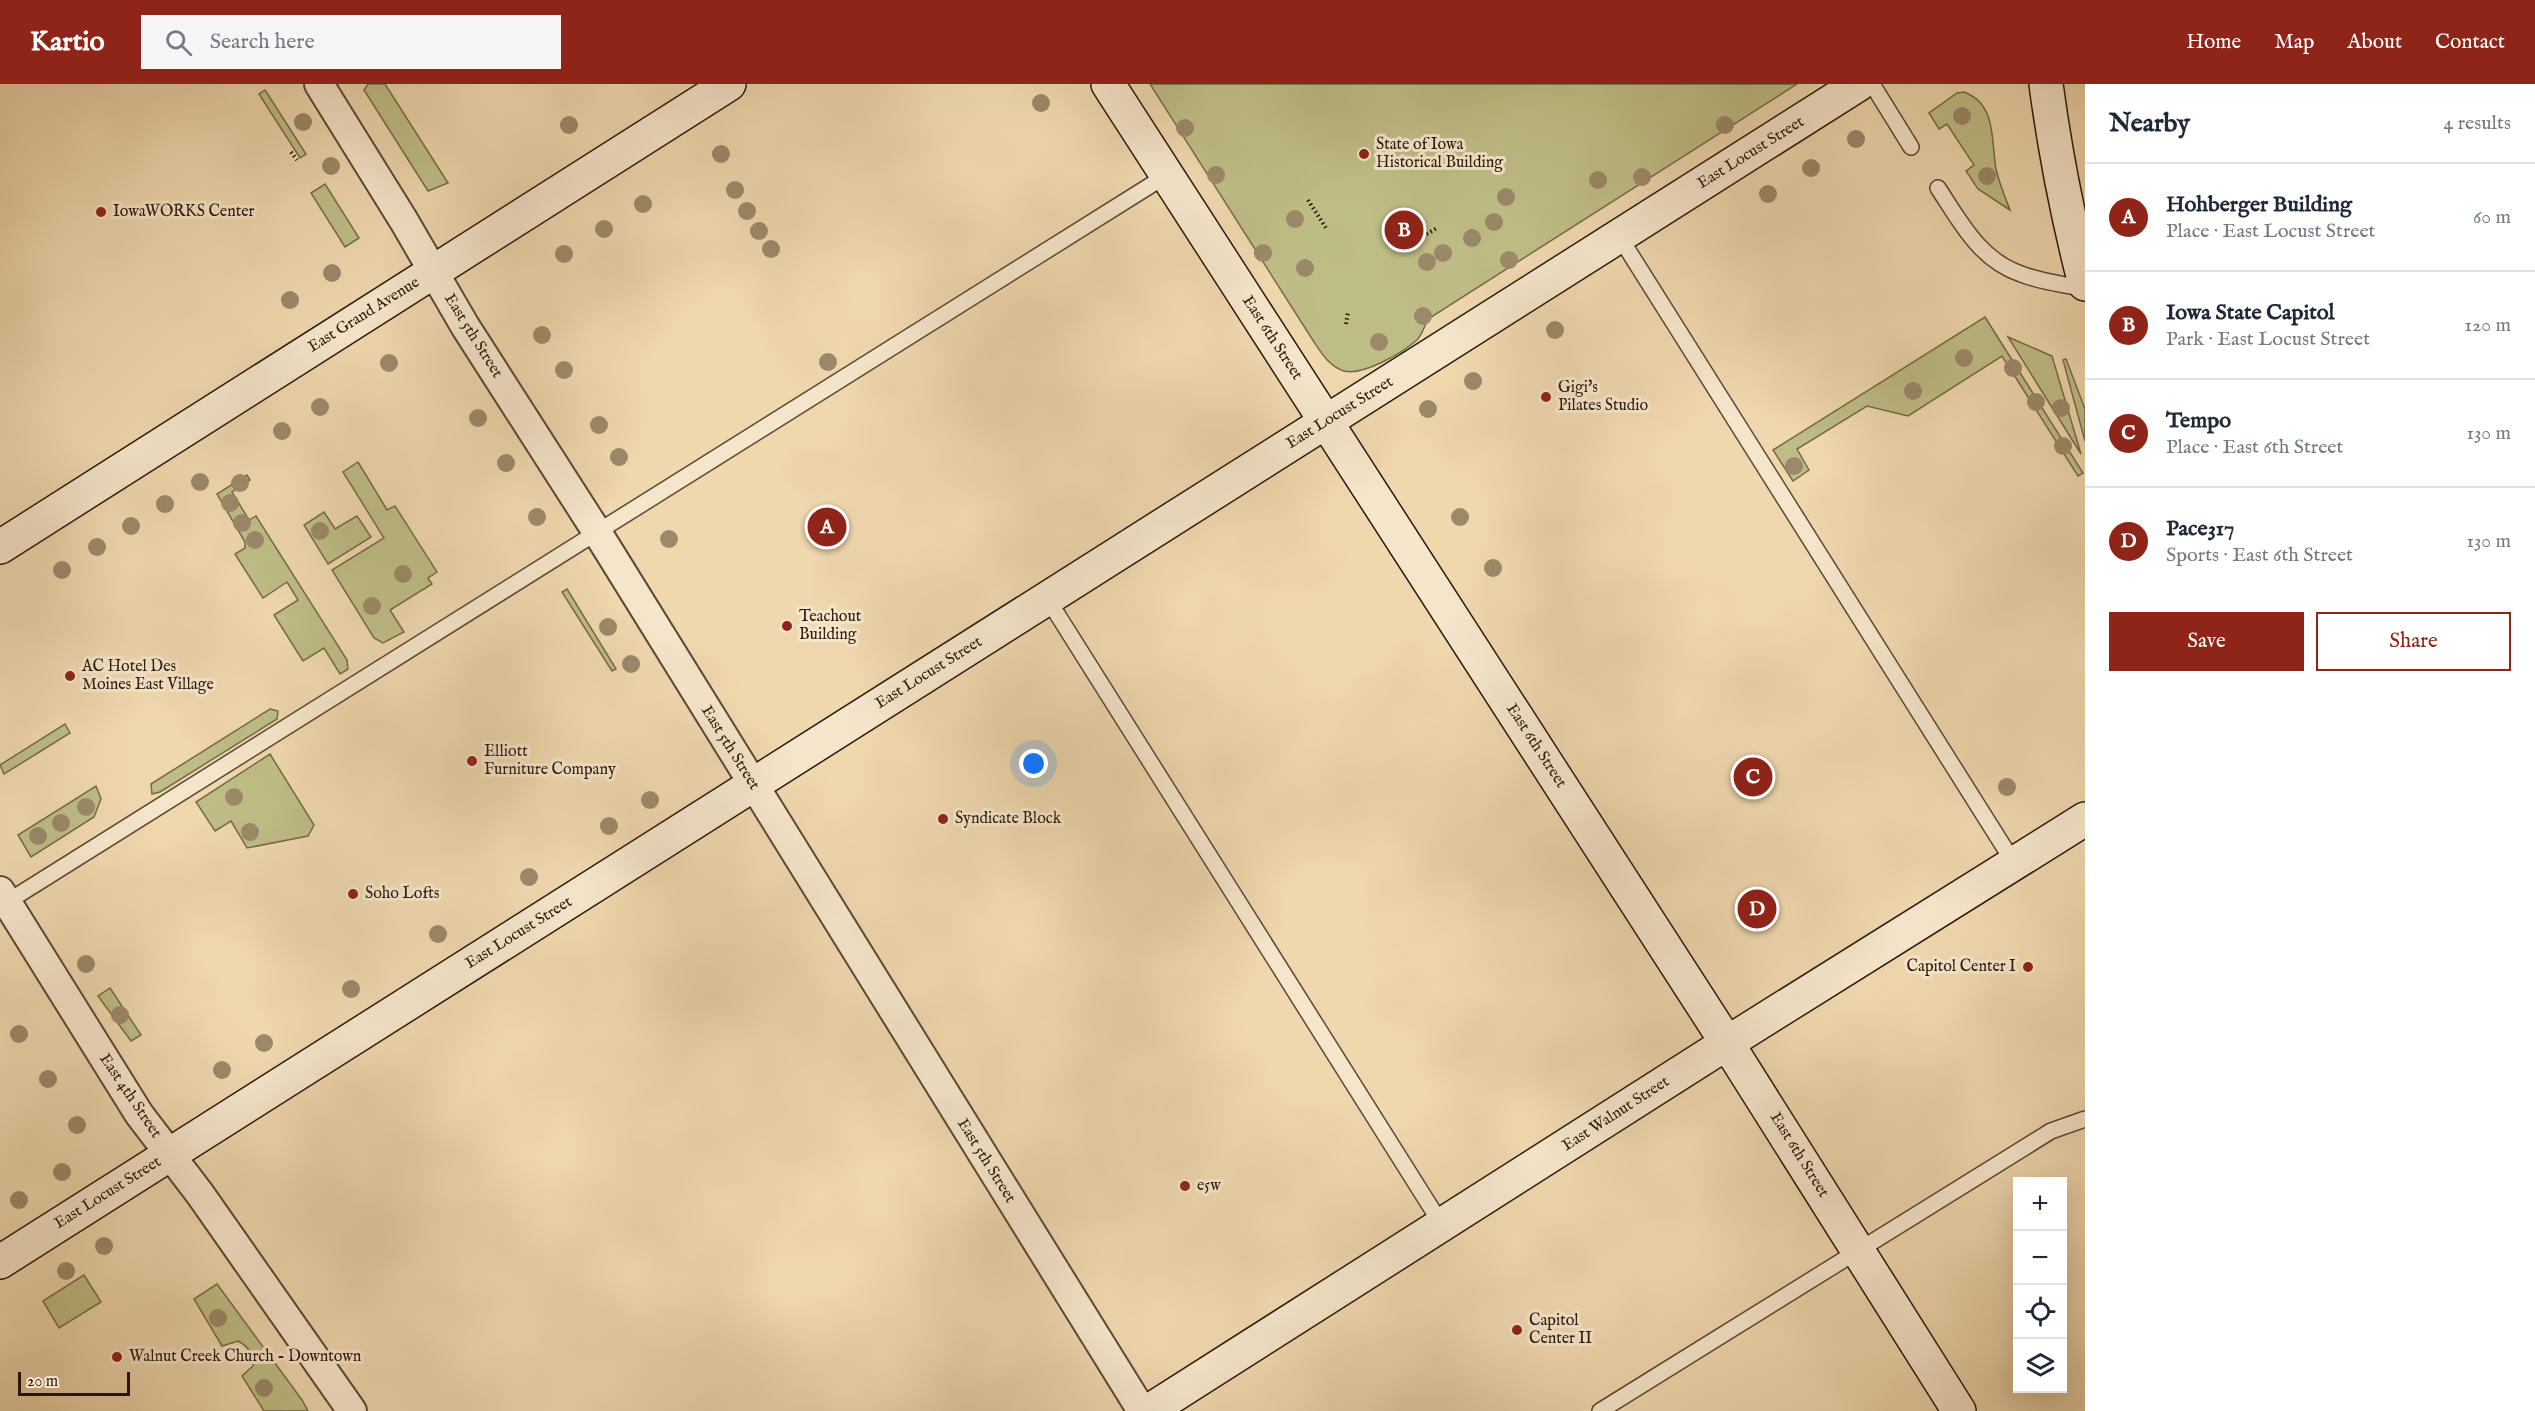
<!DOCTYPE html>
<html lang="en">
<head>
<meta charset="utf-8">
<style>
  :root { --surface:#fff; --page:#f6f6f7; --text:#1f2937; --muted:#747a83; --line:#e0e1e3; --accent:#8f2418 }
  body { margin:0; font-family:"IM FELL English",serif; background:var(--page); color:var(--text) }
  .controls { position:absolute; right:18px; bottom:18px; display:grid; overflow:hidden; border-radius:0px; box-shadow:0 6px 24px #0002 }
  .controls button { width:54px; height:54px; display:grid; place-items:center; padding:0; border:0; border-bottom:2px solid var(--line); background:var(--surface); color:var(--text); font:30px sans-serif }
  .scale { position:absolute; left:18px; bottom:15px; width:112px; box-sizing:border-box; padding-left:6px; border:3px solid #2a190b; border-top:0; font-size:16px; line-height:21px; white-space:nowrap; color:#2a190b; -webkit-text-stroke:4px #f5e5ca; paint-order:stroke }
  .you { position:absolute; left:1034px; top:680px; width:21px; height:21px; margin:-15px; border:4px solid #fff; border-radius:50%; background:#1a73e8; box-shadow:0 0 0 9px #1a73e833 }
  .badge { display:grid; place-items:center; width:39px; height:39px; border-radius:50%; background:var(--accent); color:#fff; font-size:20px; font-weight:700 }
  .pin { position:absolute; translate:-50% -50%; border:3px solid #fff; box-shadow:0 2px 6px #0006 }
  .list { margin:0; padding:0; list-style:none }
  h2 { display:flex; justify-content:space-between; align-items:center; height:78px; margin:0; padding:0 24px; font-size:26px }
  h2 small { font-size:20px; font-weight:400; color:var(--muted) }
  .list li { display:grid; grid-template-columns:39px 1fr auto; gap:18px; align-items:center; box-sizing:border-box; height:108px; padding:0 24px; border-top:2px solid var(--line) }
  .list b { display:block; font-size:22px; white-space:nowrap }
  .list p { margin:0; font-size:20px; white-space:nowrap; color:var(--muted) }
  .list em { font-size:20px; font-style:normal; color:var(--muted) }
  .actions { display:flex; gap:12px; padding:18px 24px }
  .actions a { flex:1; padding:14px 0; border:2px solid var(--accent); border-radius:0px; text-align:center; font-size:21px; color:var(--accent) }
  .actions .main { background:var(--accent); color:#fff }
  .icon { flex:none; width:33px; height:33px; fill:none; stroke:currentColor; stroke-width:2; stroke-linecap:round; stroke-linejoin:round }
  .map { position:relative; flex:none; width:2085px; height:1327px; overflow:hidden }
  header { display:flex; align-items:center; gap:36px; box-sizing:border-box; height:84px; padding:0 30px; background:var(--accent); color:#fff }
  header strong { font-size:28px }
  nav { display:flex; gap:33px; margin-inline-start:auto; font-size:21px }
  .search { width:420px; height:54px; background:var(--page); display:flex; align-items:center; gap:15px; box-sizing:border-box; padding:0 21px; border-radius:0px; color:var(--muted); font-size:22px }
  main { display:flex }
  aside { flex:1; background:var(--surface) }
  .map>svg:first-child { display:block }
</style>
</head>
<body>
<header>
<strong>Kartio</strong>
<div class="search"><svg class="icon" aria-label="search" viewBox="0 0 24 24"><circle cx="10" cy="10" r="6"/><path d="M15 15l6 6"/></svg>Search here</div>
<nav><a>Home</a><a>Map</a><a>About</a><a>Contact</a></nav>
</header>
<main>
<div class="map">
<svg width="2085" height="1327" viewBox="0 0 2085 1327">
  <rect width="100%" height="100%" fill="#efd7ae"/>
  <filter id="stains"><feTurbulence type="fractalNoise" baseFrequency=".00333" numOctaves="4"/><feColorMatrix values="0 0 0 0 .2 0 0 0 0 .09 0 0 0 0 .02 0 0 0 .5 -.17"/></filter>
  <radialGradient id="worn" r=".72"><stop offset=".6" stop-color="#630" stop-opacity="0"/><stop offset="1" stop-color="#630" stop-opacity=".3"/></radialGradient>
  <g fill="#bfbd86" stroke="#746b48" stroke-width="1.5">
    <path d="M368,0H385L448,99L428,107L364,6Z"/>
    <path d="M1150,0H1797L1428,235C1425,241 1422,251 1417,256C1402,269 1363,292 1344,287C1330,283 1322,270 1314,258Z"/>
    <path d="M265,6L306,70L300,74L259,10Z"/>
    <path d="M1964,8C1997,20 1991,57 1996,85C1999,99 2005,113 2010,126L1978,105L1966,87L1974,81L1947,40L1939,45L1929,29L1957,9Z"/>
    <path d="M325,100L359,154L345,163L311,109Z"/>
    <path d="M1985,233L2083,389L2078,392L2002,272L1908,332L1867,322L1797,365L1809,386L1793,397L1773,366Z"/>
    <path d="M2008,253L2052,272L2081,370Z"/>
    <path d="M2066,275L2085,325V357L2063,276Z"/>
    <path d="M358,378L387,426L395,422L437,488L428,494L432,500L390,526L404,548L383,559L374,554L332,486L384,454L343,388Z"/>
    <path d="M247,391L250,396L232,408L249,436L256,432L347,576L348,585L340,590L324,564L303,577L274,531L298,516L287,498L263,514L235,470L245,464V458L217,410Z"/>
    <path d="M324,428L335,445L357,432L371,453L328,480L304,441Z"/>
    <path d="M567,505L616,585L612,587L562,508Z"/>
    <path d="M270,625L278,627L277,635L160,708L152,710L151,700Z"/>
    <path d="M65,640L70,649L4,690L0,681Z"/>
    <path d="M270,670L314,741L308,752L247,764L231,737L215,747L196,718Z"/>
    <path d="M96,702L101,715L94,733L31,773L18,751Z"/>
    <path d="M110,904L141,951L131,957L98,912Z"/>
    <path d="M84,1191L101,1218L59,1244L43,1217Z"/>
    <path d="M217,1200L302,1316L308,1327C293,1327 279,1327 264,1327L242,1292L253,1282C254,1271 248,1262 238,1257L222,1262L194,1215Z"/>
  </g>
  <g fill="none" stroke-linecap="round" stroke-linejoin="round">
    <g stroke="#5b4834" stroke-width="18">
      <g id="lane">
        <path d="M1872,0L1911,63"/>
        <path d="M1938,104C1961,139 1980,176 2021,190C2041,198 2064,200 2085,205"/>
        <path d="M1619,152L2014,779"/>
        <path d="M1047,514L1442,1141"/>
        <path d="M7,818L1167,91"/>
        <path d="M1600,1327L2051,1047L2085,1035"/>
      </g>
    </g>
    <g stroke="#5b4834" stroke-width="32">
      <g id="street">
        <path d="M319,0L404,137L465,242L597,448L1142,1327"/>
        <path d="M0,807L139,1030L200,1110L352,1327"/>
      </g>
    </g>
    <g stroke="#2a190b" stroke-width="36">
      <g id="secondary">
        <path d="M1108,0L1727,959L1959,1327"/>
        <path d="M2046,0C2055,68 2068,134 2085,200"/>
        <path d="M0,463L729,0"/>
        <path d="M0,1178L1859,0"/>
        <path d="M1149,1327L1727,959L2085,735"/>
      </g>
    </g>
    <g stroke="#2a190b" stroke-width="4" stroke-dasharray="1.5 3" stroke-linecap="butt">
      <path d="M291,68L297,76"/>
      <path d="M1308,116L1326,144"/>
      <path d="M1407,161L1437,144"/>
      <path d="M1346,240L1348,228"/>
    </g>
    <use href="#lane" stroke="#f5e5ca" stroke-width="15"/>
    <use href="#street" stroke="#f5e5ca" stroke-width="28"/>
    <use href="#secondary" stroke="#f5e5ca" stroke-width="33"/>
  </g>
  <g fill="#9b8969">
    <circle cx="1041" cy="19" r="9"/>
    <circle cx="1962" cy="32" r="9"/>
    <circle cx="303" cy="38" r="9"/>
    <circle cx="569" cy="41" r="9"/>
    <circle cx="1725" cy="41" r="9"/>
    <circle cx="1185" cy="44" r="9"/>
    <circle cx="1856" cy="55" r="9"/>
    <circle cx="721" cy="70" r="9"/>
    <circle cx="331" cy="82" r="9"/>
    <circle cx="1811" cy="84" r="9"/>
    <circle cx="1216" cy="91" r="9"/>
    <circle cx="1987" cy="92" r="9"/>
    <circle cx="1642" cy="93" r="9"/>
    <circle cx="1598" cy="96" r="9"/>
    <circle cx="735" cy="106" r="9"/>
    <circle cx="1768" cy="110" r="9"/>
    <circle cx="1506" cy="113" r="9"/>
    <circle cx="643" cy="120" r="9"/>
    <circle cx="747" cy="127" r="9"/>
    <circle cx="1295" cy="135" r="9"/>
    <circle cx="1494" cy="138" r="9"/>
    <circle cx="604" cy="145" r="9"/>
    <circle cx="759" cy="147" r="9"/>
    <circle cx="1472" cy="154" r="9"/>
    <circle cx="771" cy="165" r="9"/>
    <circle cx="1263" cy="169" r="9"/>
    <circle cx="1443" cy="169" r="9"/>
    <circle cx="564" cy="170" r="9"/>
    <circle cx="1509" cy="176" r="9"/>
    <circle cx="1427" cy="178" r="9"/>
    <circle cx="1305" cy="184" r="9"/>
    <circle cx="332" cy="189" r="9"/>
    <circle cx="290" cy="216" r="9"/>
    <circle cx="1423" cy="232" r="9"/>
    <circle cx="1555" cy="246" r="9"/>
    <circle cx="542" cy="251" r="9"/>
    <circle cx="1379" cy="258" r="9"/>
    <circle cx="1964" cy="274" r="9"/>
    <circle cx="828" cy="278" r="9"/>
    <circle cx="389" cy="279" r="9"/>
    <circle cx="2013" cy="284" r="9"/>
    <circle cx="564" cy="286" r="9"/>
    <circle cx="1473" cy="297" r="9"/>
    <circle cx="1913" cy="307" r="9"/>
    <circle cx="2036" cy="318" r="9"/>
    <circle cx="320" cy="323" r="9"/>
    <circle cx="2061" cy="324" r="9"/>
    <circle cx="1428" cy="325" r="9"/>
    <circle cx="478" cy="334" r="9"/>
    <circle cx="599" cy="341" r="9"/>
    <circle cx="282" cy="347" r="9"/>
    <circle cx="2063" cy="362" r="9"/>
    <circle cx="619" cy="373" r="9"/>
    <circle cx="506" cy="379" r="9"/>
    <circle cx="1794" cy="382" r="9"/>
    <circle cx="200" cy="398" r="9"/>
    <circle cx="240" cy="399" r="9"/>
    <circle cx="230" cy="419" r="9"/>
    <circle cx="165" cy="420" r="9"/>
    <circle cx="537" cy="433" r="9"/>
    <circle cx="1460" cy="433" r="9"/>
    <circle cx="242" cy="439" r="9"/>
    <circle cx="131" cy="442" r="9"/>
    <circle cx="320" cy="447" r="9"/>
    <circle cx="669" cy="455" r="9"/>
    <circle cx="255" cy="456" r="9"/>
    <circle cx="97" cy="463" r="9"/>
    <circle cx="1493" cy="484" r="9"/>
    <circle cx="62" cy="486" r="9"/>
    <circle cx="403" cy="490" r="9"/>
    <circle cx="372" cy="522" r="9"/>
    <circle cx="608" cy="543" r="9"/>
    <circle cx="631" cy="580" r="9"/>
    <circle cx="2007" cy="703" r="9"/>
    <circle cx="234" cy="713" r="9"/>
    <circle cx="650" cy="716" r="9"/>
    <circle cx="86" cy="723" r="9"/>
    <circle cx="61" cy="739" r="9"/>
    <circle cx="609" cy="742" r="9"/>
    <circle cx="250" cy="748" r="9"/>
    <circle cx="38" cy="752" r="9"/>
    <circle cx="529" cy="793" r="9"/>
    <circle cx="438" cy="850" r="9"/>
    <circle cx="86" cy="880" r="9"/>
    <circle cx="351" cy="905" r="9"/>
    <circle cx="120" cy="931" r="9"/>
    <circle cx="19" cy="950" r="9"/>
    <circle cx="264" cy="959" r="9"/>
    <circle cx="222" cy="986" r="9"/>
    <circle cx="48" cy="995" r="9"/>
    <circle cx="77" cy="1041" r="9"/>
    <circle cx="62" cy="1088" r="9"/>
    <circle cx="19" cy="1116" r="9"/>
    <circle cx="104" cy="1162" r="9"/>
    <circle cx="66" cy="1187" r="9"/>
    <circle cx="218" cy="1234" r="9"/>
    <circle cx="264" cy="1304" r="9"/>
  </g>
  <g fill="#8f2418" stroke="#f5e5ca" stroke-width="2">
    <circle cx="1364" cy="70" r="6"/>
    <circle cx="101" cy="128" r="6"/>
    <circle cx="1546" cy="313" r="6"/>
    <circle cx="787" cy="542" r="6"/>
    <circle cx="70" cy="592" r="6"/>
    <circle cx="472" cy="677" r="6"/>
    <circle cx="943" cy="735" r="6"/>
    <circle cx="353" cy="810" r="6"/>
    <circle cx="2028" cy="883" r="6"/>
    <circle cx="1185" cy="1102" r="6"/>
    <circle cx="1517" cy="1246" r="6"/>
    <circle cx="117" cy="1273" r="6"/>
  </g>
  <g text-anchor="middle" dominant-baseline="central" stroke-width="6" stroke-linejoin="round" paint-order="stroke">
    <g font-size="16" fill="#2a190b" stroke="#f5e5ca" text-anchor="start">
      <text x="1376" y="61">State of Iowa<tspan x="1376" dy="18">Historical Building</tspan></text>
      <text x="113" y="128">IowaWORKS Center</text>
      <text x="1558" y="304">Gigi's<tspan x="1558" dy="18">Pilates Studio</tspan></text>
      <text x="799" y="533">Teachout<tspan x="799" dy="18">Building</tspan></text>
      <text x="82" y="583">AC Hotel Des<tspan x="82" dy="18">Moines East Village</tspan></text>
      <text x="484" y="668">Elliott<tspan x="484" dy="18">Furniture Company</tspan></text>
      <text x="955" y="735">Syndicate Block</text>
      <text x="365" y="810">Soho Lofts</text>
      <text x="2016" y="883" text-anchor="end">Capitol Center I</text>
      <text x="1197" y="1102">e5w</text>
      <text x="1529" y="1237">Capitol<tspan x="1529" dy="18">Center II</tspan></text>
      <text x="129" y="1273">Walnut Creek Church - Downtown</text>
    </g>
    <g font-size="16" fill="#2a190b" stroke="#f5e5ca">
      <text transform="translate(1751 69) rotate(-32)">East Locust Street</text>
      <text transform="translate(364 231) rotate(-32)">East Grand Avenue</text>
      <text transform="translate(473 252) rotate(58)">East 5th Street</text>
      <text transform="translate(1272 254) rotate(57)">East 6th Street</text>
      <text transform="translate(1340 329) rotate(-32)">East Locust Street</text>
      <text transform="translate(929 589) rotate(-32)">East Locust Street</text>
      <text transform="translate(1536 662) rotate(57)">East 6th Street</text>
      <text transform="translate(730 664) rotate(58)">East 5th Street</text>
      <text transform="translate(519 849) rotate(-32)">East Locust Street</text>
      <text transform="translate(130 1012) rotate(56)">East 4th Street</text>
      <text transform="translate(1616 1030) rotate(-33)">East Walnut Street</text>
      <text transform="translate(1799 1071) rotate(58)">East 6th Street</text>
      <text transform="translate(986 1077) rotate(58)">East 5th Street</text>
      <text transform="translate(108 1109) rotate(-32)">East Locust Street</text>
    </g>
  </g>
  <rect width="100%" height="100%" filter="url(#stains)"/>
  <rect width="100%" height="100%" fill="url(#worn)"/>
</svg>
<div class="controls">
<button>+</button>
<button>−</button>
<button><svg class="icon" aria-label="locate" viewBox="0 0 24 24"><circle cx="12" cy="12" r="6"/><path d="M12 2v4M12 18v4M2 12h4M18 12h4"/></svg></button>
<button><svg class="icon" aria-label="layers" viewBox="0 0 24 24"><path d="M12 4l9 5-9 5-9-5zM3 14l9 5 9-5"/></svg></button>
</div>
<div class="scale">20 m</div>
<div class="you"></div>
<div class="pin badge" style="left:827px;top:443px">A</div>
<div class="pin badge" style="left:1404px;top:146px">B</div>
<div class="pin badge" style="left:1753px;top:693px">C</div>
<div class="pin badge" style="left:1757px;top:825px">D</div>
</div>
<aside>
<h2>Nearby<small>4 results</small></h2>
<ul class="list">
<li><span class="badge">A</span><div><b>Hohberger Building</b><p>Place · East Locust Street</p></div><em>60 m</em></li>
<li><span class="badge">B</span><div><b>Iowa State Capitol</b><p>Park · East Locust Street</p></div><em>120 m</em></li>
<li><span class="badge">C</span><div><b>Tempo</b><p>Place · East 6th Street</p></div><em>130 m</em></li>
<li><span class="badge">D</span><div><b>Pace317</b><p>Sports · East 6th Street</p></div><em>130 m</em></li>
</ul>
<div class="actions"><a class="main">Save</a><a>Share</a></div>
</aside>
</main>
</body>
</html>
